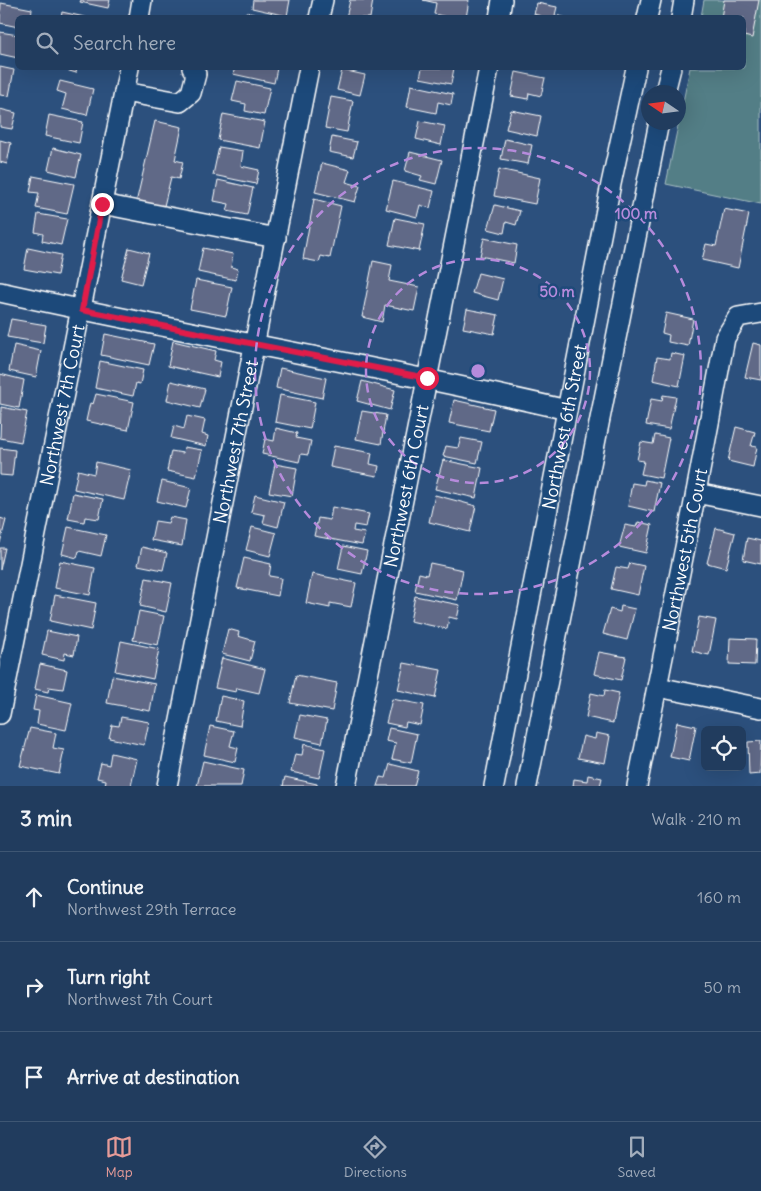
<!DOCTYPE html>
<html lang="en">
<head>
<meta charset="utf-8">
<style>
  :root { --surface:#213c5e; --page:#294364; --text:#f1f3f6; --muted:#a2adbc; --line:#3e5673; --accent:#e69b98 }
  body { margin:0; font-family:Delius,sans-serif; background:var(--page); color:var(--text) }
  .controls { position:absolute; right:15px; bottom:15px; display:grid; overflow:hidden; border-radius:8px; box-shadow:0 5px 20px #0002 }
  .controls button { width:45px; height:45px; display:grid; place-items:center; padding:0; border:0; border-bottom:1px solid var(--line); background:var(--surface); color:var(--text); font:25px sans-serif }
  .compass { position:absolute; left:641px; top:85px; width:45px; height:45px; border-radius:50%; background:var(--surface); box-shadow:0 5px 20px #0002; rotate:283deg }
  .stop { position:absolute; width:15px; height:15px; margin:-11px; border:4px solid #e11d48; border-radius:50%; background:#fff }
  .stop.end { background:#e11d48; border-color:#fff; box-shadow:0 1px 5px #0008 }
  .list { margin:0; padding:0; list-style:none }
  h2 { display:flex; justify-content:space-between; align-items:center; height:65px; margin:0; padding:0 20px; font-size:21px }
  h2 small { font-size:16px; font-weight:400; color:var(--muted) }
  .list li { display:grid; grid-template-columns:32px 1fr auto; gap:15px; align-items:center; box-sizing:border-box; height:90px; padding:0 20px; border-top:1px solid var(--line) }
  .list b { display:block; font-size:19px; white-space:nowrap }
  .list p { margin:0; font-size:16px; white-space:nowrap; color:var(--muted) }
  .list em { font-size:16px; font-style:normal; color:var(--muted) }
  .icon { flex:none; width:28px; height:28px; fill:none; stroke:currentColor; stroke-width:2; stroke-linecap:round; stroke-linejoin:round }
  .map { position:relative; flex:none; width:761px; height:786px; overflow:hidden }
  .search { position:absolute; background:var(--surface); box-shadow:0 5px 20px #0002; left:15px; right:15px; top:15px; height:55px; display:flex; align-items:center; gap:12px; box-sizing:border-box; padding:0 18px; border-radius:8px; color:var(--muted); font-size:19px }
  .sheet { height:335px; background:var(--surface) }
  nav { display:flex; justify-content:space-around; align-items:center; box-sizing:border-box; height:70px; border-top:1px solid var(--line); background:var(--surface); font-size:14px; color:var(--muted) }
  nav a { display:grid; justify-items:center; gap:2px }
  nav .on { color:var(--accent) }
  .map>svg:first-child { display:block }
</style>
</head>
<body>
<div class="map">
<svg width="761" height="786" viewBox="0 0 761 786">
  <rect width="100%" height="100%" fill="#2c507d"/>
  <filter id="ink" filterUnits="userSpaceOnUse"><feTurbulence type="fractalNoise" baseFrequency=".02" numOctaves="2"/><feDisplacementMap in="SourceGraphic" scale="10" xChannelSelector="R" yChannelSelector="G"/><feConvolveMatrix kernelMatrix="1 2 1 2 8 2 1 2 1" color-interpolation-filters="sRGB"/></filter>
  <g filter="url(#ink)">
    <path fill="#527e86" stroke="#a8bec2" d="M704,0H761V204L666,184L690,68H744V18L701,17Z"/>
    <g fill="#616987" stroke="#fff">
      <path d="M81,0H110L108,8L80,2Z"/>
      <path d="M253,0H290L287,16L252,8Z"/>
      <path d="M350,0H373L370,18H346Z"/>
      <path d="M423,0H469L466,18H451L434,14L436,3Z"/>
      <path d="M724,0H759L752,38L744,36V18H721Z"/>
      <path d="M1,3L32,9L31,18H18V27L0,23Z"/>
      <path d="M537,3L557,7L555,15L567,18H541V16L534,14Z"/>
      <path d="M62,12L89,18H61Z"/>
      <path d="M246,12L268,18H245Z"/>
      <path d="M0,32L18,35V58L0,54Z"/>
      <path d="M0,67L14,70L9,96L0,95Z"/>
      <path d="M63,68H77L76,73L63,69Z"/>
      <path d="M235,68H277L274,83L233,74Z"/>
      <path d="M422,68H454L451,84L420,78Z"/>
      <path d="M342,70L365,75L360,95L337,90Z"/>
      <path d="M516,72L545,78L541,96L529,93L528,99L511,96Z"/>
      <path d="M60,81L93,89L87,115L62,109L66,94L57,91Z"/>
      <path d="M237,81L270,88L264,115L245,111L246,104L232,101Z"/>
      <path d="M411,85L453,94L451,105L438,102L436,113L407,107Z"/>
      <path d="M331,97L353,101L347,132L325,128Z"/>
      <path d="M0,109L16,113L12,129L0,127Z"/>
      <path d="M511,110L541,116L537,136L506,129Z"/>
      <path d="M223,114L265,122L260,148L218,140Z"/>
      <path d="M49,115L83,122L79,143L45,136Z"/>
      <path d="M155,121L182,127L175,160L183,162L179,179L171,177L163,210L136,203Z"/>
      <path d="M420,121L445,126L441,145L416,139Z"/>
      <path d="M332,137L357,142L353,157L329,152Z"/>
      <path d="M505,139L532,145L528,164L501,159Z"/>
      <path d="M0,140L11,143L7,164L0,162Z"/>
      <path d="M219,147L243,151L241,166L259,170L256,184L213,175Z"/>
      <path d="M53,148L81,155L76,177L48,170Z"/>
      <path d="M410,152L442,160L436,184L420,180L422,176L405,171Z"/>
      <path d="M322,163L350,170L346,182L360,186L355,202L315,192Z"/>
      <path d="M499,169L540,178L535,204L494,196Z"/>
      <path d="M33,176L74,184L67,214L36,208L39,193L30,192Z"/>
      <path d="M218,180L253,188L247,215L227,211L229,204L214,201Z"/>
      <path d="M393,181L434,191L430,208L420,205L417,217L386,209Z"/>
      <path d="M314,199L341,206L330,258L321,256L319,262L303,259Z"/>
      <path d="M495,205L520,211L516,225L506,222L504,233L488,229Z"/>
      <path d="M724,209L749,214L738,268L702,260L706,244L716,246Z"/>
      <path d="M38,214L67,219L61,245L42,241L43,234L35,232Z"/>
      <path d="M395,218L425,224L419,251L389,245Z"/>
      <path d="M484,238L517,245L514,263L480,256Z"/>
      <path d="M28,248L61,255L57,275L24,269Z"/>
      <path d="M129,248L149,253L141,284L121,279Z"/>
      <path d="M203,248L233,254L231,267L238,269L236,280L198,272Z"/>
      <path d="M373,261L392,265L389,281L419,287L414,311L385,305L382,322L362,317Z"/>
      <path d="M478,273L503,279L498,300L472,293Z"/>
      <path d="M196,280L232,287L226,316L190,309Z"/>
      <path d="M467,309L498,315L494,334L463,328Z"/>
      <path d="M666,313L693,319L688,346L668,342L669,335L662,333Z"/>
      <path d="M11,319L46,325L43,343L7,337Z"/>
      <path d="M105,334L154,344L149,365L101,355Z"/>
      <path d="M173,341L216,351L214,360L221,362L218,377L168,366Z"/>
      <path d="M753,343L761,345V380L745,377Z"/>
      <path d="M14,345L41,351L36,377L9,371Z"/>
      <path d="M671,353L685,356L679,386L653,380L657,357L670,359Z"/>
      <path d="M100,361L143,370L140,384L136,383L133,396L95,388Z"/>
      <path d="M280,368L326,378L322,398L276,388Z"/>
      <path d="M0,374L24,380L19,408L0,404Z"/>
      <path d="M171,381L205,389L200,408L167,400Z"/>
      <path d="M362,381L395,390L390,410L357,401Z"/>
      <path d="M96,394L134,402L128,430L86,421L90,403L93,404Z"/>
      <path d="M280,395L315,402L310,429L275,422Z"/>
      <path d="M663,395L676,397L669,429L646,425L651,399L662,401Z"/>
      <path d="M454,400L494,409L489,431L449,423Z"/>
      <path d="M1,407L27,412L21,442L0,438Z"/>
      <path d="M362,411L386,415L381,444L356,439Z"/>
      <path d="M187,416L205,420L202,434L208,436L206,446L171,438L174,426L184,429Z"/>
      <path d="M736,427L755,432L751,446L757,447L753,467L728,461Z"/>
      <path d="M276,428L297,433L296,438L311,441L308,455L301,454L299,462L262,454L265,439L274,441Z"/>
      <path d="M655,435L669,438L661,478L641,474L644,461L637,460L641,442L653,444Z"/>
      <path d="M461,438L482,442L477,463L443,456L446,446L458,448Z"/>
      <path d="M334,446L372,453L370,464L379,466L377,476L330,467Z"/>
      <path d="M184,447L202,450L196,477L167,471L171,451L183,453Z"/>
      <path d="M0,448L15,450L12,476L0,475Z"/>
      <path d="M443,460L482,468L476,498L435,489Z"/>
      <path d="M96,462L131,470L124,500L74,489L78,470L94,474Z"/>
      <path d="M275,464L297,468L292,496L269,492Z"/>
      <path d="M645,480L660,483L654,512L628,506L632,483L644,485Z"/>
      <path d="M162,481L191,488L186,508L157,501Z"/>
      <path d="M73,493L103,499L99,519L85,517L84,522L68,519Z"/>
      <path d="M255,495L284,502L278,527L263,523L265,515L251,512Z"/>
      <path d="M435,495L476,506L470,532L429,522Z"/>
      <path d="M332,507L369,514L366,527L354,525L353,531L365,533L362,545L314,536L318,518L330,520Z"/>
      <path d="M170,517L186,520L182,546L151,540L155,521L168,523Z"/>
      <path d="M0,518L6,520L0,543Z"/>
      <path d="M638,522L652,525L646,553L619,547L625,525L636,527Z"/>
      <path d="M68,527L106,535L101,556L79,551L77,558L62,554Z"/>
      <path d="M252,527L276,533L270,556L246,550Z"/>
      <path d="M716,528L735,533L726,568L707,563Z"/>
      <path d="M747,538L761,541V564L743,560Z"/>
      <path d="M343,546L367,551L362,574L338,569Z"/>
      <path d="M142,547L167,553L163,570L138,565Z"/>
      <path d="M0,548H5L0,570Z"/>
      <path d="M244,558L271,564L269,576L281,578L278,596L237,588Z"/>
      <path d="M60,561L95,568L90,595L55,588Z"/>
      <path d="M430,563L463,570L457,600L415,591L419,573L427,575Z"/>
      <path d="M630,563L644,566L638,595L611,589L616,567L628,569Z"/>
      <path d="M312,574L356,583L351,607L330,603V608L306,603Z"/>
      <path d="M146,578L172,583L166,612L140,606Z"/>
      <path d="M55,595L96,603L91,630L50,621Z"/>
      <path d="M415,596L460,605L457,619L449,617L447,629L410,621Z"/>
      <path d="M621,606L635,609L627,640L603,634L610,609L620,612Z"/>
      <path d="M139,611L164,616L158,645L133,640Z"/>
      <path d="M699,617L716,620L709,655L692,651Z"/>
      <path d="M228,629L239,632L238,636L255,641L250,661L222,654Z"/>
      <path d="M47,631L77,637L74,655L65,653L64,660L42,655Z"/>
      <path d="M730,638L756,639L755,665L729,664Z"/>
      <path d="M121,641L159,649L153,679L115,671Z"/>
      <path d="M599,652L626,657L621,680L594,674Z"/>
      <path d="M222,658L265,669L259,693L237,688L236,692L215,688Z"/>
      <path d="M404,663L441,670L435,698L398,690Z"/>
      <path d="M40,664L67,670L63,689L49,687L48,692L35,689Z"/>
      <path d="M296,675L337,683L332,711L290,703Z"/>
      <path d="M112,676L155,684L150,711L107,703Z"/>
      <path d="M605,690L619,693L613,723L586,717L591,693L604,696Z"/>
      <path d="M36,695L72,703L66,730L37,724L39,711L33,710Z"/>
      <path d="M221,696L244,701L240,726L216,721Z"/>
      <path d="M392,699L424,705L420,725L406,722L405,727L386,723Z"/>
      <path d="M300,715L327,720L322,743L295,737Z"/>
      <path d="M121,717L149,722L144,745L109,738L112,725L119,726Z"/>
      <path d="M677,722L696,726L689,761L670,757Z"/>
      <path d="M210,726L234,731L230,746L238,748L235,762L204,755Z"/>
      <path d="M30,728L56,733L53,748L64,750L59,774L20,766Z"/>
      <path d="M389,728L417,734L411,763L392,759L396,743L386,741Z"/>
      <path d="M596,733L610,736L605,763L578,758L583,736L595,739Z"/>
      <path d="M761,741L760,774L749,775L748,742Z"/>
      <path d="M304,744L325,749L319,778L291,772L295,754L302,755Z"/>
      <path d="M111,753L137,759L131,786H105L106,780L97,778L101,763L109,765Z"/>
      <path d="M203,761L244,770L241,786H197Z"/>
      <path d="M390,764L418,771L414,786H377L380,777L386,778Z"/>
      <path d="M588,775L602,778L600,786H573L574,779L587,781Z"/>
      <path d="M285,777L317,784V786H283Z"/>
    </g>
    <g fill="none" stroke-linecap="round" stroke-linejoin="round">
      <g stroke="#fff" stroke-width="22">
        <g id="minor">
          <path d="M139,18L142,0"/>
          <path d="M319,18L323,0"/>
          <path d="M499,18L502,0"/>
          <path d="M647,18L651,0"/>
          <path d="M681,18L684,0"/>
          <path d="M124,92L180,102L191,93L196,74L192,68"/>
          <path d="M665,92L671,68"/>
          <path d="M102,204L276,238"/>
          <path d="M0,292C188,334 379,366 567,410"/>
          <path d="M696,493L761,506"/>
          <path d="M658,687L761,708"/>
          <path id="s1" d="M0,714L129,68"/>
          <path id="s2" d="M167,786L309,68"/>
          <path id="s3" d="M346,786L489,68"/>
          <path id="s4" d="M494,786L611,184L636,68"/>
          <path d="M527,786L659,122"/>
          <path id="s5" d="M637,786L693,508L725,338L738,317L761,313"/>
        </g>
      </g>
      <use href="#minor" stroke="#1f4a7a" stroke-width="19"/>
    </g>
  </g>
  <g fill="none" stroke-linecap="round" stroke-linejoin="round" filter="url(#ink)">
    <path stroke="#e11d48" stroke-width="6" d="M102,204L82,310L427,378"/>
  </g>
  <g fill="none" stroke="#b68bdc" stroke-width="2.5" stroke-dasharray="9 6">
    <circle cx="478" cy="371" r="112"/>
    <circle cx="478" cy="371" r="223"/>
  </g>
  <g text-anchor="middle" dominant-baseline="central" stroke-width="5" stroke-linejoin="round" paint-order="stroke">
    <g font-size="18" fill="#fff" stroke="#1f4a7a">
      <text stroke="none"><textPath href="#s1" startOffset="315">Northwest 7th Court</textPath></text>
      <text stroke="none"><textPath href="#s4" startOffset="366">Northwest 6th Street</textPath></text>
      <text stroke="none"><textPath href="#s2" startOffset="351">Northwest 7th Street</textPath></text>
      <text stroke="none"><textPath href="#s3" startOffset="306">Northwest 6th Court</textPath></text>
      <text stroke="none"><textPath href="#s5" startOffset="241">Northwest 5th Court</textPath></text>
    </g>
  </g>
  <circle cx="478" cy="371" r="8" fill="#b68bdc" stroke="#1f4a7a" stroke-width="2.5"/>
  <g font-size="15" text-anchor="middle" font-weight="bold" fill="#b68bdc" stroke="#1f4a7a" stroke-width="5" stroke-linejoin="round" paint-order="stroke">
    <text x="636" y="219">100 m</text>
    <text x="557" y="297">50 m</text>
  </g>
</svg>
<div class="controls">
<button><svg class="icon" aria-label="locate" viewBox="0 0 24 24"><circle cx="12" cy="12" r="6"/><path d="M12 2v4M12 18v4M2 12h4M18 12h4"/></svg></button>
</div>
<svg class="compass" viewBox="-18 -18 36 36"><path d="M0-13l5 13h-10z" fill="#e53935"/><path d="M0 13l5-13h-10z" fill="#a2adbc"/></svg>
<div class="stop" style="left:427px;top:378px"></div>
<div class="stop end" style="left:102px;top:204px"></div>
<div class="search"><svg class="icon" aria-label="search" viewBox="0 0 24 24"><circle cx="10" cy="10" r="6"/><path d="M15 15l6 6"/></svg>Search here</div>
</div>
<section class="sheet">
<h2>3 min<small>Walk · 210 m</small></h2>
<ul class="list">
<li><svg class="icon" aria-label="ahead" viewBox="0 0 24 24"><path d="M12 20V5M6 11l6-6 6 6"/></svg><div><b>Continue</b><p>Northwest 29th Terrace</p></div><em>160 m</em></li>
<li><svg class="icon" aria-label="right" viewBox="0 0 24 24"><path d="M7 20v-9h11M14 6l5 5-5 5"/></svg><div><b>Turn right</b><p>Northwest 7th Court</p></div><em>50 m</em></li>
<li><svg class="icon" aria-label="arrive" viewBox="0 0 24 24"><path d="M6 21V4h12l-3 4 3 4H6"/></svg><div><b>Arrive at destination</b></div></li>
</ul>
</section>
<nav>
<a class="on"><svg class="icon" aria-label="map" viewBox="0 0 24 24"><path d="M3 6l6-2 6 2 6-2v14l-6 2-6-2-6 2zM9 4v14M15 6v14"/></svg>Map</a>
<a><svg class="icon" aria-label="directions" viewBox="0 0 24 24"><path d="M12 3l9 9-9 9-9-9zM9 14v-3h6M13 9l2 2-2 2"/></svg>Directions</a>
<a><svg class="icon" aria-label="saved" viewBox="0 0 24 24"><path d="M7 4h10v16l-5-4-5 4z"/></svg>Saved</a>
</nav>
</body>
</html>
